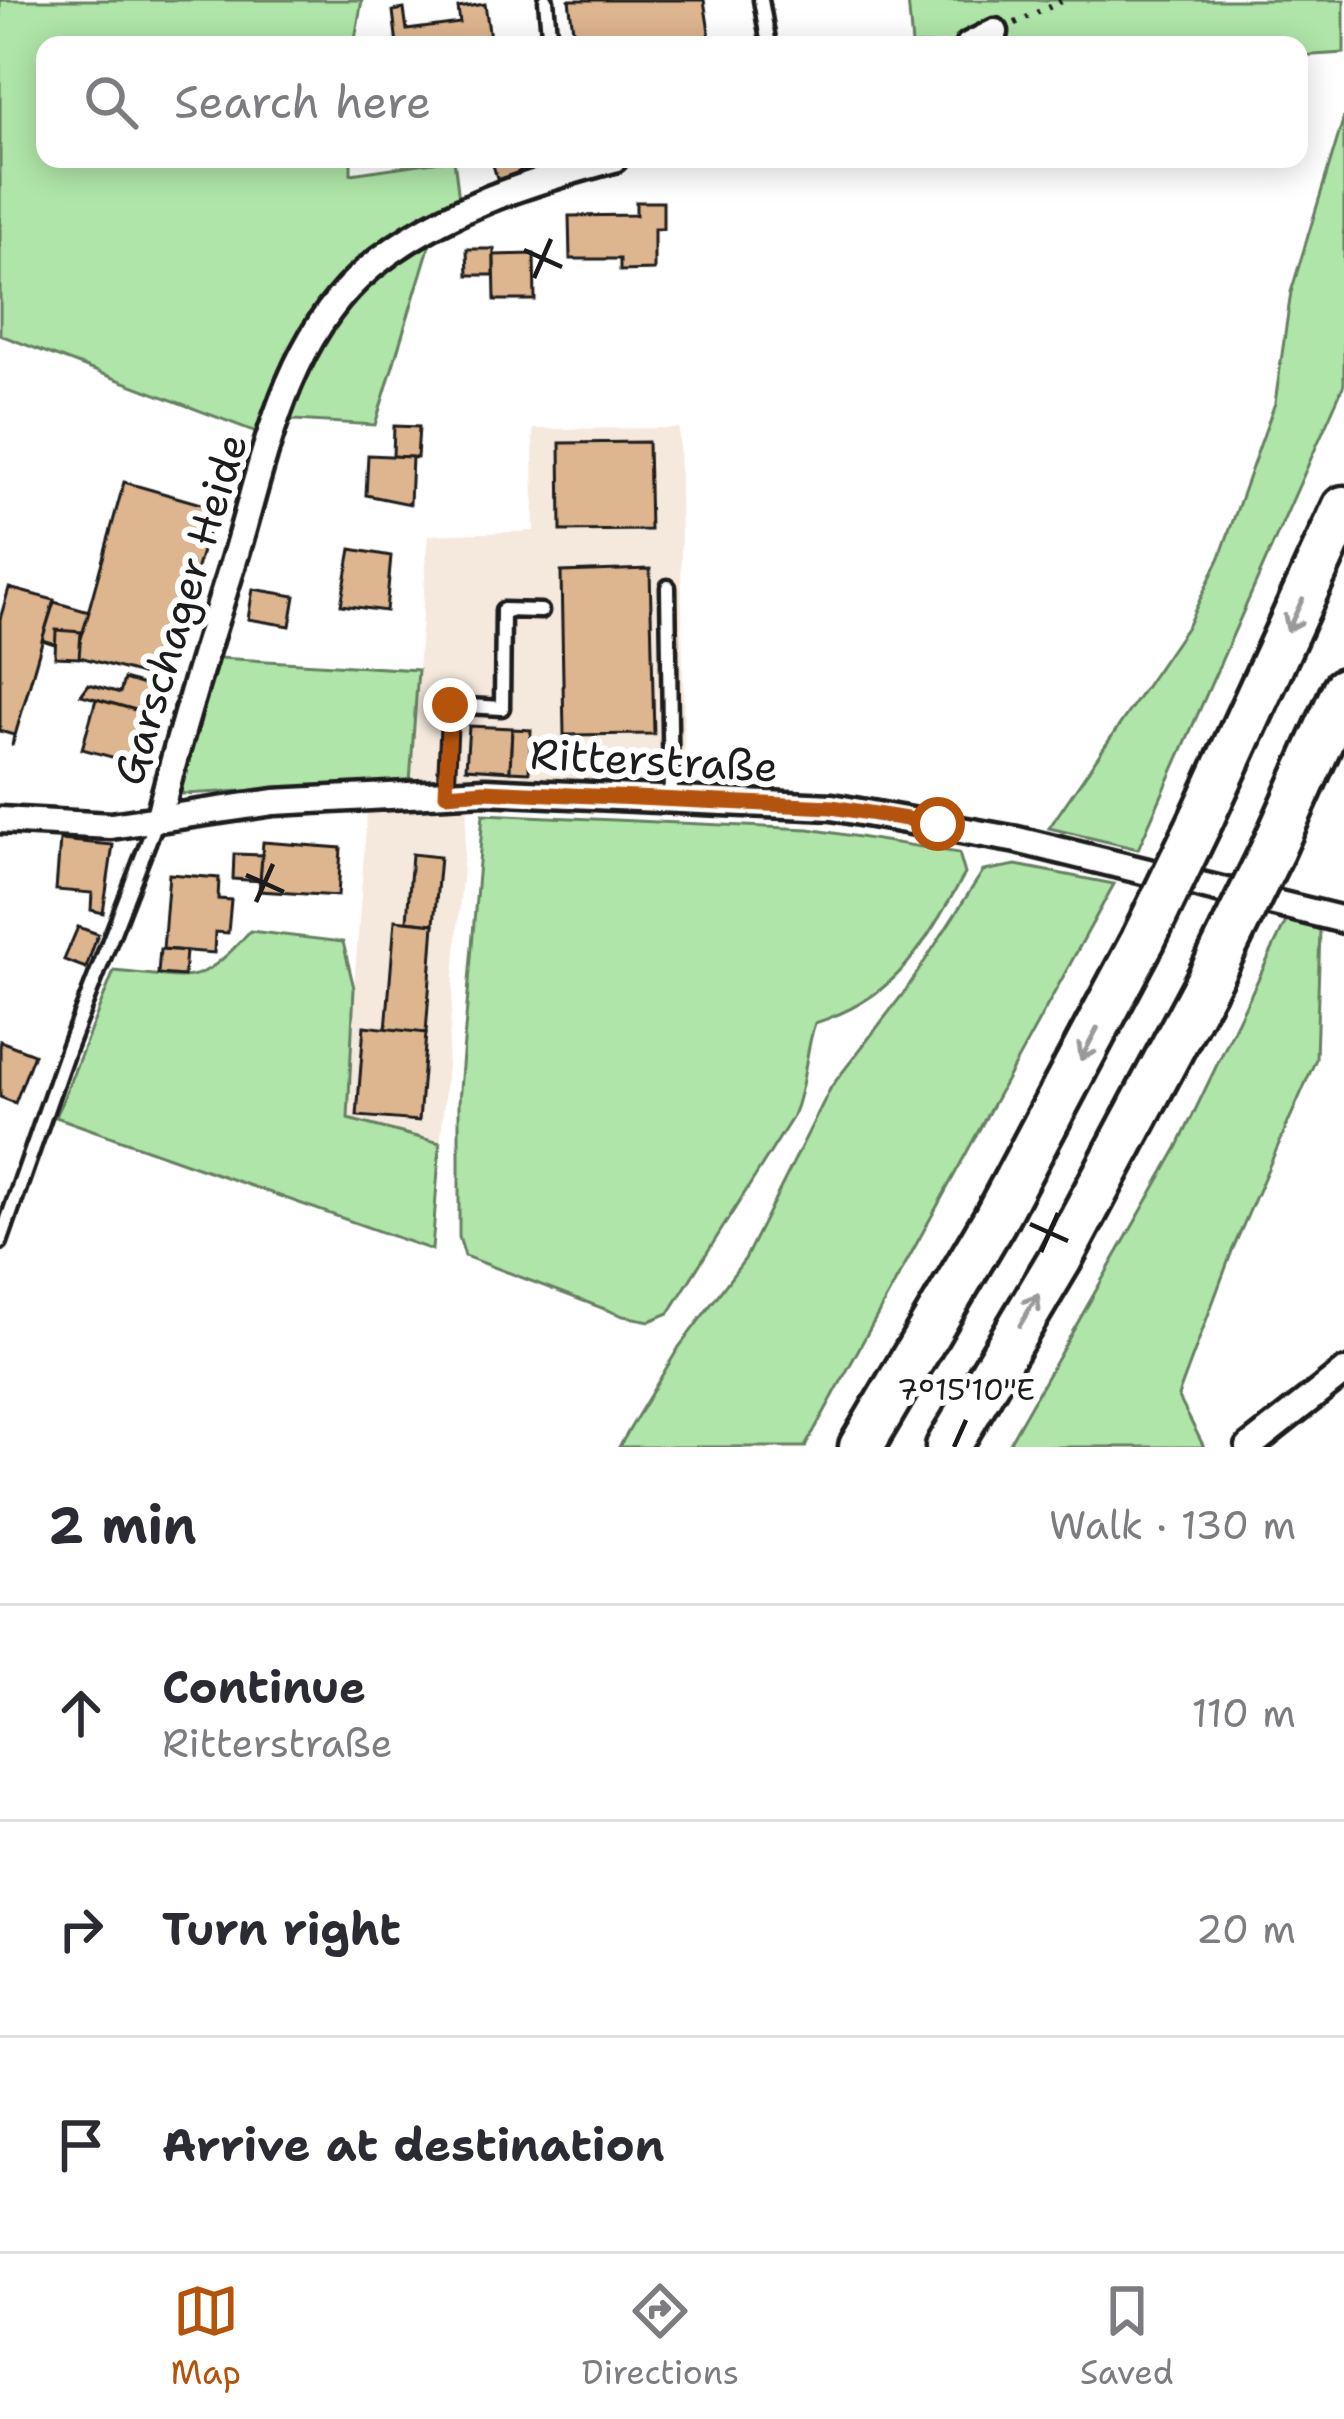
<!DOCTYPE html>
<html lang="en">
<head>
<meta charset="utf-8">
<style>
  :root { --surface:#fff; --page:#f7f7f7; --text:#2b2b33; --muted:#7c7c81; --line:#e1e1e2; --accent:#b45309 }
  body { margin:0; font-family:"Shantell Sans",sans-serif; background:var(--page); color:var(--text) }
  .stop { position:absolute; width:36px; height:36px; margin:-27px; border:9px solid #b45309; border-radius:50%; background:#fff }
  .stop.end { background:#b45309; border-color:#fff; box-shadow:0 3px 12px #0008 }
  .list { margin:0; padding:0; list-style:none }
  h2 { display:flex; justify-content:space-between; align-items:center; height:156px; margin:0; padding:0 48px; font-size:51px }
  h2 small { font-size:39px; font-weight:400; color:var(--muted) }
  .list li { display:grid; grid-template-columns:78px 1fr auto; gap:36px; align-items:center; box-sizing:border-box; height:216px; padding:0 48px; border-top:3px solid var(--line) }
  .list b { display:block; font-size:45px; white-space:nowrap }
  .list p { margin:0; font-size:39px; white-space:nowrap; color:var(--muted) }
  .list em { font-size:39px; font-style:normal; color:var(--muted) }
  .icon { flex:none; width:66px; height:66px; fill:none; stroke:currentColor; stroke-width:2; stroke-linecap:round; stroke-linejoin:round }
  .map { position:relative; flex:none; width:1344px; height:1447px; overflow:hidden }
  .search { position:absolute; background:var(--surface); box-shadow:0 6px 30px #0003; left:36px; right:36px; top:36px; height:132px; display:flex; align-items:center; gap:30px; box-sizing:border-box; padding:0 42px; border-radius:24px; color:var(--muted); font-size:45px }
  .sheet { height:804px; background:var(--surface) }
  nav { display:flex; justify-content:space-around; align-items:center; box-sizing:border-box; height:168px; border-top:3px solid var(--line); background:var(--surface); font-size:33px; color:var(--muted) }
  nav a { display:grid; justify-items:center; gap:6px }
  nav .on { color:var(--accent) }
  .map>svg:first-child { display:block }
</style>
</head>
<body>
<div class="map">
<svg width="1344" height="1447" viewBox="0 0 1344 1447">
  <rect width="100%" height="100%" fill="#fff"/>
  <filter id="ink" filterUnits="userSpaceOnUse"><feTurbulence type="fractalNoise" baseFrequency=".00833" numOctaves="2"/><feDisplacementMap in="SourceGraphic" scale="24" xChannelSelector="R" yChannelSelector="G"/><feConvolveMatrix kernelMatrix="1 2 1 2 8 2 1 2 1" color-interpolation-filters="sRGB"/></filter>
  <g filter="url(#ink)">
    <g fill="#f5e9dd">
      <path d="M679,428L685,787L410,782L428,535L534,531L533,429Z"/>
      <path d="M468,804L432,1250L56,1117L114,971L354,988L367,812Z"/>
    </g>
    <g fill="#afe5a8" stroke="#668062" stroke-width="3">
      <path d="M0,0H362L354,45H45V159H351V174L454,159L459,199L430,244L375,425L294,420L256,432L0,335Z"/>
      <path d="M908,0H1344V53L1299,56V45H912Z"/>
      <path d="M1344,117V384L1138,849L1049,828L1188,625L1220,557L1275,403L1291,292Z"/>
      <path d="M218,658L418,670L410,782L183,794L180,789Z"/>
      <path d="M483,814L809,829L959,853L965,874C922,946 900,996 815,1023C804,1056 806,1086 792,1118L669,1313L650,1321L623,1316L465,1256L459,1237V1102Z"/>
      <path d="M1016,865L1114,884L805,1447H619L679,1347L745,1259L831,1087L906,990L983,871Z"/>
      <path d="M1287,919L1320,930L1316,1059L1232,1251L1178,1396L1204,1447H1007L1177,1148Z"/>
      <path d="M250,931L343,942L354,988L348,1119L440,1143L432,1250L56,1117L114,971C192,977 195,992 250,931Z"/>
    </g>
    <g fill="#ddb58e" stroke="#1c1c1c" stroke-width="3">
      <path d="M569,0H704L711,45H575Z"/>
      <path d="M485,4L491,45H397L393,11L404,9L407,30L460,23L458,8Z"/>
      <path d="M491,159H517L521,174L498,181Z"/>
      <path d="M636,202H663V229H654V270L620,271V259H570L569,216L636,215Z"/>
      <path d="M467,249H494V275H468Z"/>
      <path d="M534,254L535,300H495L494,255Z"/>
      <path d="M394,426L419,427L417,458L393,456Z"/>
      <path d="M648,442L650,530L561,531L560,443Z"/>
      <path d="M368,455L412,457L410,504L366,495Z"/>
      <path d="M124,482L215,508L163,680L76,656Z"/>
      <path d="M351,549L391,556L386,611L341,605Z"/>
      <path d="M650,569L654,734L564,735L561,572Z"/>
      <path d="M9,588L54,600L12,746L14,735L0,731V619Z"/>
      <path d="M253,589L295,596L290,626L248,619Z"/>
      <path d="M54,602L89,612L77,651L42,640Z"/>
      <path d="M56,630L81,632L79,658L55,657Z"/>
      <path d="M124,679L150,687L143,712L81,695L89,684L120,693Z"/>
      <path d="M96,699L146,713L132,761L139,763L136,773L121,769L123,760L82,749Z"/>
      <path d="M469,726L512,728L510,771L466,768Z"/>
      <path d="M512,729L531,730L529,772L510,771Z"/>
      <path d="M60,840L113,845L103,913L91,910L92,893L56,890Z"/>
      <path d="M263,842L341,848L338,896L259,891Z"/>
      <path d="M234,854L262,855L260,881L233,879Z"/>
      <path d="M412,854L440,857L434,924L407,921Z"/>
      <path d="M169,874L219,878L218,899L231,900L228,933L215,932L214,953L163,949Z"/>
      <path d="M395,920L434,924L426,1033L386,1030Z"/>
      <path d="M78,927L98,934L86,968L64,960Z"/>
      <path d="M160,949L186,951L184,976L158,974Z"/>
      <path d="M364,1026L426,1033L419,1121L357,1116Z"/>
      <path d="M0,1041L34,1054L15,1103L0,1097Z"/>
    </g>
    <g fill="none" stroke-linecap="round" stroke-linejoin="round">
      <g stroke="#1c1c1c" stroke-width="21">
        <g id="service">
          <path d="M546,0L550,45"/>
          <path d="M761,0L769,45"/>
          <path d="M668,587L671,799"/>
          <path d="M446,792L450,705L502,708L503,610L541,611"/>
          <path d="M0,1242L68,1048L158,817"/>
        </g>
      </g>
      <g stroke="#1c1c1c" stroke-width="33">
        <g id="minor">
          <path d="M969,45L995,32"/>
          <path d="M159,816C181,730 207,645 234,560C263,465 283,349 358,278C427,214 525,183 614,159"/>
          <path d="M0,820L111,826L274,802L485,791L832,807L1017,840L1344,920"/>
          <path d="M1249,1447L1344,1372"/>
        </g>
      </g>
      <g stroke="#1c1c1c" stroke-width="51">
        <g id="motorway">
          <path d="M1202,818L1344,508"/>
          <path d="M1272,851L1344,690"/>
          <path d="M861,1447L994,1221L1143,940"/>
          <path d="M948,1447L1060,1259L1211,975"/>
        </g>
      </g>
      <path stroke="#1c1c1c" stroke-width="6" stroke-dasharray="3 9" stroke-linecap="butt" d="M1015,23L1064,0"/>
      <use href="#service" stroke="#fff" stroke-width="12"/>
      <use href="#minor" stroke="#fff" stroke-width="24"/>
      <use href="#motorway" stroke="#fff" stroke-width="42"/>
      <g stroke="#1c1c1c" stroke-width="51" stroke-linecap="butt">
        <g id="motorway-bridge">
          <path d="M1143,940L1202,818"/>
          <path d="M1211,975L1272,851"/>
        </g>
      </g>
      <use href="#motorway-bridge" stroke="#fff" stroke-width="42"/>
    </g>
    <defs><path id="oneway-shaft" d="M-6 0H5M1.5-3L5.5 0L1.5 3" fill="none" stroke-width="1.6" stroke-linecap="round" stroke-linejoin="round" transform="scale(3)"/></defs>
    <g stroke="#999">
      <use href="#oneway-shaft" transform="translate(1295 615) rotate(115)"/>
      <use href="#oneway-shaft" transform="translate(1089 1044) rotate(118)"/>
      <use href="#oneway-shaft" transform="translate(1029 1310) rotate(-59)"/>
    </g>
  </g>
  <g fill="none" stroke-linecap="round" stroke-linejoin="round" filter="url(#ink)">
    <path stroke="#b45309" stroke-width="15" d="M450,705L446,794L484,791L832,807L938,824"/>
  </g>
  <path fill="none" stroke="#1c1c1c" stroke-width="4.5" d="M524,250L562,267M534,278L551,239M246,875L284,892M256,902L273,864M1030,1224L1068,1241M1041,1252L1058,1213M954,1447L966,1420"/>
  <g text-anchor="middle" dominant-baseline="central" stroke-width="12" stroke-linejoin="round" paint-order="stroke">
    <g font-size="42" fill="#1c1c1c" stroke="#fff">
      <text transform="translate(180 609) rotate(-73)">Garschager Heide</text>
      <text transform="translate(654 760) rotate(3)">Ritterstraße</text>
    </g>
  </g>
  <g font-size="30" text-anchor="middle" fill="#1c1c1c" stroke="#fff" stroke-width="12" stroke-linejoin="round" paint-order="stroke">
    <text x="966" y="1400">7°15'10"E</text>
  </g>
</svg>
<div class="stop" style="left:938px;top:824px"></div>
<div class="stop end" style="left:450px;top:705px"></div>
<div class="search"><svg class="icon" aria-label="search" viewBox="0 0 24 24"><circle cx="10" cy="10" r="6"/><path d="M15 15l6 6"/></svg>Search here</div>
</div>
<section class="sheet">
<h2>2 min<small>Walk · 130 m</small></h2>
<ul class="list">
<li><svg class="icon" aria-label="ahead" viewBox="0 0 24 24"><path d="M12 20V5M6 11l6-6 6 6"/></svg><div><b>Continue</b><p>Ritterstraße</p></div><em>110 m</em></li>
<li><svg class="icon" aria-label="right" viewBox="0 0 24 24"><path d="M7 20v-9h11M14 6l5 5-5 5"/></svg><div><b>Turn right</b></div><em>20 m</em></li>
<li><svg class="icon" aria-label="arrive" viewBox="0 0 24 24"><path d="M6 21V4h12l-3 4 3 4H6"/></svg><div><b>Arrive at destination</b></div></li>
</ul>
</section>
<nav>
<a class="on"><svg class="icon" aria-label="map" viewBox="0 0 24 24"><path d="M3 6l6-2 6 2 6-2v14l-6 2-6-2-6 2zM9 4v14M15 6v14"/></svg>Map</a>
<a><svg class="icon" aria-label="directions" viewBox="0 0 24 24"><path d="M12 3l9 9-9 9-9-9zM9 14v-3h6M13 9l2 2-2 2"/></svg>Directions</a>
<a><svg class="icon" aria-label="saved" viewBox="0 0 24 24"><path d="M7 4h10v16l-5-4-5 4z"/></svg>Saved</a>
</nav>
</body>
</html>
